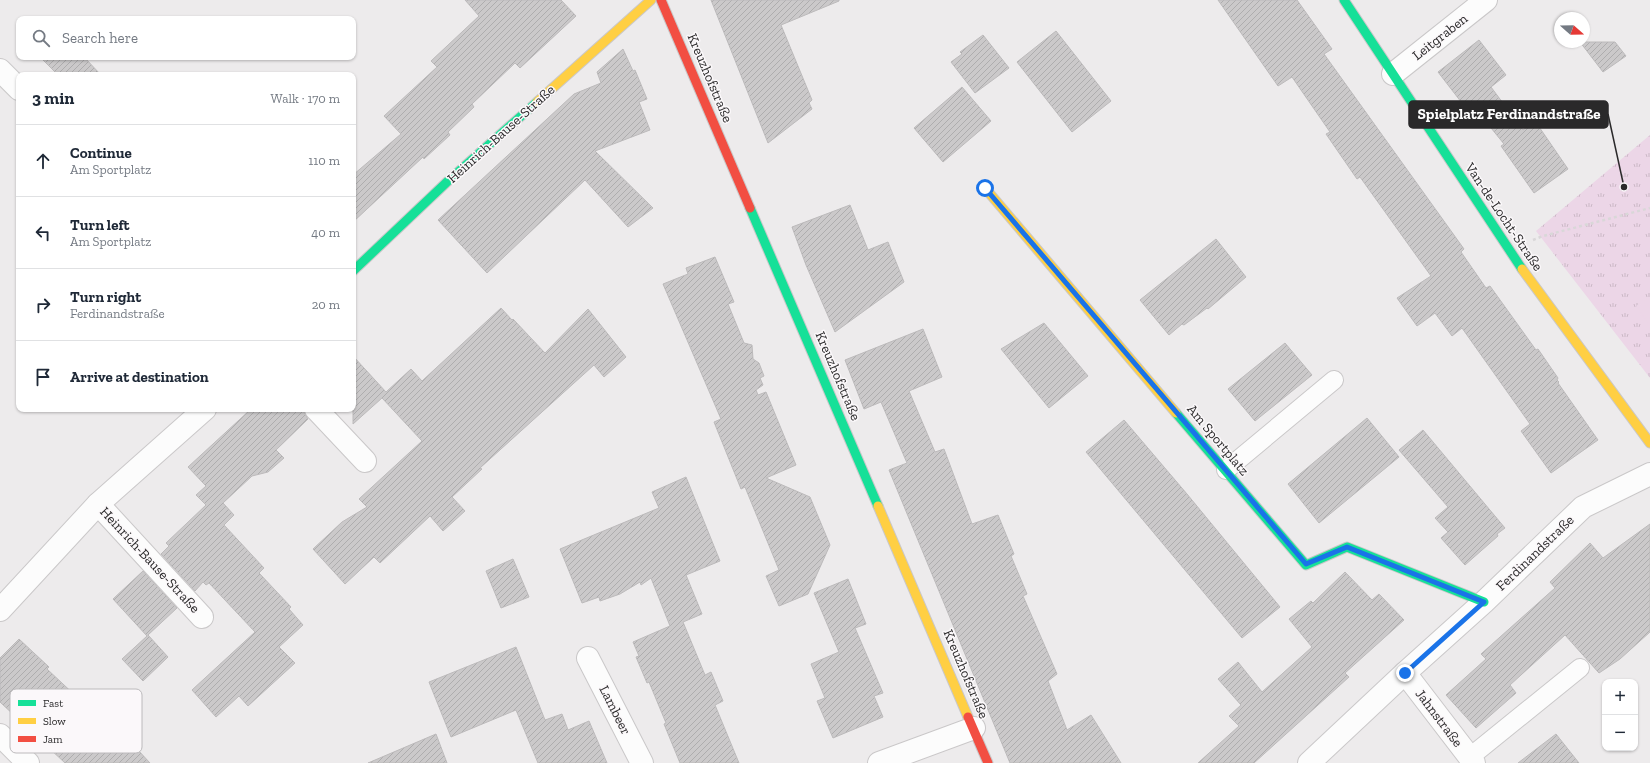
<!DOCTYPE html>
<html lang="en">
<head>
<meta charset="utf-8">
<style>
  :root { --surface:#fff; --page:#f2f2f3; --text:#1f2937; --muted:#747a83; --line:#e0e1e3 }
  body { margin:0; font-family:"Zilla Slab",serif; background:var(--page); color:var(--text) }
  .controls { position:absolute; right:12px; bottom:12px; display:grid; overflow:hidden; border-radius:8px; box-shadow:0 1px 3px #0004 }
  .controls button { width:36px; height:36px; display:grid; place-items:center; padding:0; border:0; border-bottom:1px solid var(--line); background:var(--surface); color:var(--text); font:20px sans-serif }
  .compass { position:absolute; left:1554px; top:12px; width:36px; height:36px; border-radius:50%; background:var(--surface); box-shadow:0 1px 3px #0004; rotate:110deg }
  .stop { position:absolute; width:12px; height:12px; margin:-9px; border:3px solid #1a73e8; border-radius:50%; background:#fff }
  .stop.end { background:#1a73e8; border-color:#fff; box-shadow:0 1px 4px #0008 }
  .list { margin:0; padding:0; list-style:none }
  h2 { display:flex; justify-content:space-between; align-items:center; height:52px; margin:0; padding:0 16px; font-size:17px }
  h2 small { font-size:13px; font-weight:400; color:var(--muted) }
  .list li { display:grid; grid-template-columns:26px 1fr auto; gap:12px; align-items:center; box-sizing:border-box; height:72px; padding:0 16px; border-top:1px solid var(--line) }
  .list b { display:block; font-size:15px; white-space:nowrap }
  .list p { margin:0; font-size:13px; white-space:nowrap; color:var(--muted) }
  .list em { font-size:13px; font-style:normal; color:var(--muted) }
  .icon { flex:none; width:22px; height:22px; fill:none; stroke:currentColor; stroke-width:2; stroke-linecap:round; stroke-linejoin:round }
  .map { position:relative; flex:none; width:1650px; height:763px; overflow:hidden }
  .search { position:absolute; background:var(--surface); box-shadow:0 1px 3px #0004; left:16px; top:16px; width:340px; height:44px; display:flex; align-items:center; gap:10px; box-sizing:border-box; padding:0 14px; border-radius:8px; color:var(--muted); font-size:15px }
  .panel { position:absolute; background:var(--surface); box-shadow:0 1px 3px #0004; left:16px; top:72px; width:340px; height:340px; border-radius:8px }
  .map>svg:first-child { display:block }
</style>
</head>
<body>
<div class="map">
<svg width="1650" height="763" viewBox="0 0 1650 763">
  <defs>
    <pattern id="park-tufts" width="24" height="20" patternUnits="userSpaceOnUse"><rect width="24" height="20" fill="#ecd6e7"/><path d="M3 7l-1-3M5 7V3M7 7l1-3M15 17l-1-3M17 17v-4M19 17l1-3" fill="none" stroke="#cbb8c6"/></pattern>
    <pattern id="building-hatch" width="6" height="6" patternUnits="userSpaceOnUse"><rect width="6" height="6" fill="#cbc9ca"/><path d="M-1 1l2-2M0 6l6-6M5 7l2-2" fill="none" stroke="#aeadae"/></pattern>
  </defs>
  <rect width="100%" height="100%" fill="#edebec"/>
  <path fill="url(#park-tufts)" d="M1650,135V378L1536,231Z"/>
  <path fill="#ecd6e7" d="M1650,297V325L1636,306Z"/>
  <g fill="url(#building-hatch)" stroke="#bcbabb">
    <path d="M465,0H561L576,16L520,68L515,63L472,104L474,107L448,132L450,135L424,159L423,157L353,222V175L401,134L384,116L437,67L431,61L479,16Z"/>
    <path d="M711,0H839V1L781,25L812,100L809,103L812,109L768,143Z"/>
    <path d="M1218,0H1297L1332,49L1324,54L1464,249L1461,252L1486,288L1490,286L1536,350L1538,349L1558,378L1557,380L1559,382L1558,383L1598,440L1551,473L1521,431L1530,424L1462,328L1452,336L1435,313L1417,326L1397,298L1431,276L1360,177L1357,179L1326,134L1330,132L1292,77L1278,86Z"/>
    <path d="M1056,31L1111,101L1072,132L1017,62Z"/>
    <path d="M983,35L1009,68L975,93L951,62L962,54L960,52Z"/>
    <path d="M1479,40L1506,75L1491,87L1523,130L1535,121L1568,169L1534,193L1501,146L1504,144L1470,102L1465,107L1438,72Z"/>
    <path d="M1580,42H1615L1626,56L1603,72Z"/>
    <path d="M623,49L633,71L635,70L647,99L639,102L650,130L595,151L653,208L628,227L585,180L487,273L438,220L574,94L601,83L597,72Z"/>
    <path d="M45,57H84L101,75H58L43,60Z"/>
    <path d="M962,87L991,121L943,162L914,128Z"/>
    <path d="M850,205L868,250L888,242L904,282L835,332L806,265L792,227Z"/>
    <path d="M1216,239L1246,277L1208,309L1207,308L1184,325L1182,324L1169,335L1140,300Z"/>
    <path d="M715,257L734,302L728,304L744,343L752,345L753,359L759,363L764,376L760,378L763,385L756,390L758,395L766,392L796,465L766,478L810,497L830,545L808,594L779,606L766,576L779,570L745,487L741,489L714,422L721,419L663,284L688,274L686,268Z"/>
    <path d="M501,308L512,320L513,319L545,353L588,309L626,357L604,377L594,365L480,468L482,469L452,497L465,511L443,531L430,516L380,563L374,557L345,584L313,549L342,522L367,507L359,499L422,441L382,398L353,424V356L386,392L411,369L422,381Z"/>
    <path d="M1044,323L1088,376L1049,408L1001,349Z"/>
    <path d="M923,329L942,377L909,391L935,452L944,449L972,524L998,515L1014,554L1011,556L1027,594L1023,596L1057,674L1048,681L1067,730L1091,715L1121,763H1010L889,470L907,463L881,402L864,409L845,360Z"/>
    <path d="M1285,343L1312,375L1255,421L1228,389Z"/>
    <path d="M251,409H304V412L308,419L276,450L284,458L268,472L252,476L223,503L234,515L224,525L264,568L259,573L291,607L289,609L303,625L279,647L295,663L248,706L239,696L216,717L192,690L255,632L209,583L206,585L203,582L195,591L161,554L169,546L166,543L206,505L196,495L206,486L188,467Z"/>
    <path d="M1367,418L1399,457L1319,523L1288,484Z"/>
    <path d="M1124,420L1187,494L1280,607L1242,638L1086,452Z"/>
    <path d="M1423,430L1505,528L1497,534L1498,536L1465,565L1441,538L1448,532L1435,518L1448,507L1399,450Z"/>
    <path d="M686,477L720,561L686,575L702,614L683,622L705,675L711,672L723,701L715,705L739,763H680L664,724L666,723L649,682L647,683L636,657L639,656L633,642L670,626L651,578L641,585L640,582L620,594L600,601L599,597L582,603L560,549L659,508L652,492Z"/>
    <path d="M1650,524V632L1620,659L1599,673L1565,635L1510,685L1516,693L1476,728L1446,695L1486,659L1481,654L1555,588L1550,582L1590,543L1603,558Z"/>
    <path d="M513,559L529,597L501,608L486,571Z"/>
    <path d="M143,571L177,608L148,635L168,657L143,681L122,659L147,636L113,599Z"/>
    <path d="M1345,572L1372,600L1379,594L1404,620L1345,673L1349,677L1254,763H1198L1239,726L1229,716L1241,705L1218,679L1238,662L1262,692L1312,647L1289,619L1311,601L1313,603Z"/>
    <path d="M848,579L866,624L855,628L883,693L874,696L883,717L833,738L817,701L825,698L811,664L839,652L814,593Z"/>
    <path d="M19,639L49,667L47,669L95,714L100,709L150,763H65L0,702V658Z"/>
    <path d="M516,647L545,720L562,714L568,730L589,721L607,763H538L516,710L451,737L429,682Z"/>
    <path d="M436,734L447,763H368Z"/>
    <path d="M1556,734L1579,763H1518Z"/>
  </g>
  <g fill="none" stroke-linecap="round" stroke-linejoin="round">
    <g stroke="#cac8c9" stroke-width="20">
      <g id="lane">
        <path d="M1226,470L1334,380"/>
        <path d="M1470,757L1580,668"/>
      </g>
    </g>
    <g stroke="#cac8c9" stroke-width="24">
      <g id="street">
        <path d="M0,70L19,89"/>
        <path d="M1393,74L1486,0"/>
        <path d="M316,409L365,461"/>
        <path d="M98,504L202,617"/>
        <path d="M0,610L98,504L205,409"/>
        <path d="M588,658L642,763"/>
        <path d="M1405,673L1474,763"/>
        <path d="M0,735L28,763"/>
        <path d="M879,763L974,728"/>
        <path d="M1309,763L1405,673L1484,602L1583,507L1650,474"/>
      </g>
    </g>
    <g stroke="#cac8c9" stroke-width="11">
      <g id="fast">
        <path d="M1344,0L1522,269"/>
        <path d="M750,208L878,506"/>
        <path d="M353,271L448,181L537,102"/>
        <path d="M1176,413L1306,565L1347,547L1484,602"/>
      </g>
    </g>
    <g stroke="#cac8c9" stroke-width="11">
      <g id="slow">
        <path d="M537,102L651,0"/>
        <path d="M985,188L1176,413"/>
        <path d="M1522,269L1650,443"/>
        <path d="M878,506L968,717"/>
      </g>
    </g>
    <g stroke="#cac8c9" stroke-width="11">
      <g id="jam">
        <path d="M661,0L750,208"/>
        <path d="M968,717L988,763"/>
      </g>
    </g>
    <path stroke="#d9d7d8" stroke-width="2.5" stroke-dasharray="3 3" stroke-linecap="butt" d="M1533,240L1543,236L1650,208"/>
    <use href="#lane" stroke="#fcfcfc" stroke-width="18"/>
    <use href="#street" stroke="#fcfcfc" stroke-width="22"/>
    <use href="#fast" stroke="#16e098" stroke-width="9"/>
    <use href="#slow" stroke="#ffcf43" stroke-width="9"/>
    <use href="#jam" stroke="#f24e42" stroke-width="9"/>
  </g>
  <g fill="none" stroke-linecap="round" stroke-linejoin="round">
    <path stroke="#1a73e8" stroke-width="5" d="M985,188L1306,564L1347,547L1484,602L1405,673"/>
  </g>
  <g text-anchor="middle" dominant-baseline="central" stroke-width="3" stroke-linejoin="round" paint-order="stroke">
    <g font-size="14" fill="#2a292a" stroke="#fbf8fa">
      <text transform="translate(1440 37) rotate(-38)">Leitgraben</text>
      <text transform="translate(710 78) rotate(67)">Kreuzhofstraße</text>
      <text transform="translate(501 134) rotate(-42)">Heinrich-Bause-Straße</text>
      <text transform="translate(1504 217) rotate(56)">Van-de-Locht-Straße</text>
      <text transform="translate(838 376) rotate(67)">Kreuzhofstraße</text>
      <text transform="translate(1218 440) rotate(50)">Am Sportplatz</text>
      <text transform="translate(1535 553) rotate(-44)">Ferdinandstraße</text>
      <text transform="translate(150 560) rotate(47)">Heinrich-Bause-Straße</text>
      <text transform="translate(966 674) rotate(67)">Kreuzhofstraße</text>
      <text transform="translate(615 710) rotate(63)">Lambeer</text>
      <text transform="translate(1439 718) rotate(53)">Jahnstraße</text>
    </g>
  </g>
  <rect x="10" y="689" width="132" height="64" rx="6" fill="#fbf8fa" stroke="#bcbabc" stroke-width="1"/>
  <rect x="18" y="700" width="18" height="6" fill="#16e098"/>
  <rect x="18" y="718" width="18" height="6" fill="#ffcf43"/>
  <rect x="18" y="736" width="18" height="6" fill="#f24e42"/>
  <g font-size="11" fill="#2a292a">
    <text x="43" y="707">Fast</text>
    <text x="43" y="725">Slow</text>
    <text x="43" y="743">Jam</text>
  </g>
  <path fill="none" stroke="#2a292a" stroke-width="1.5" d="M1624 187L1608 114"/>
  <circle fill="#2a292a" stroke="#fbf8fa" stroke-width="1.5" cx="1624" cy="187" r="4"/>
  <rect fill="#2a292a" stroke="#2a292a" stroke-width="1.5" x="1409" y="101" width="199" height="27" rx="4"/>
  <g font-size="15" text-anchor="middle" font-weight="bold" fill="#fff">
    <text x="1509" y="119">Spielplatz Ferdinandstraße</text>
  </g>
</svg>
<div class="controls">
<button>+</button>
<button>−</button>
</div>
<svg class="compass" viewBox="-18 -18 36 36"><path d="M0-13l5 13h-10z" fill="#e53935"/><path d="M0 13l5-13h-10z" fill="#747a83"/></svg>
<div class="stop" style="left:985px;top:188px"></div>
<div class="stop end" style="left:1405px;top:673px"></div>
<div class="search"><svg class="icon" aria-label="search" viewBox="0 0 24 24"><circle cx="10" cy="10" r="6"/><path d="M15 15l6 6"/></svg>Search here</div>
<section class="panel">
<h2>3 min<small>Walk · 170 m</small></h2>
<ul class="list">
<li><svg class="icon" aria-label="ahead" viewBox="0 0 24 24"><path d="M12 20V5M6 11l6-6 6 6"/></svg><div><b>Continue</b><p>Am Sportplatz</p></div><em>110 m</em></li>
<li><svg class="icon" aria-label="left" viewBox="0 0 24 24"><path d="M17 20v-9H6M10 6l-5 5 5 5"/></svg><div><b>Turn left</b><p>Am Sportplatz</p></div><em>40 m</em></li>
<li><svg class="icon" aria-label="right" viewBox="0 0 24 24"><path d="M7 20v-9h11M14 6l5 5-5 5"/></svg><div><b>Turn right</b><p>Ferdinandstraße</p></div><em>20 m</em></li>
<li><svg class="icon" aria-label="arrive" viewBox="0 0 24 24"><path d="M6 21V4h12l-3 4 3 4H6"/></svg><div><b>Arrive at destination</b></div></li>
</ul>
</section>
</div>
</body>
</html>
